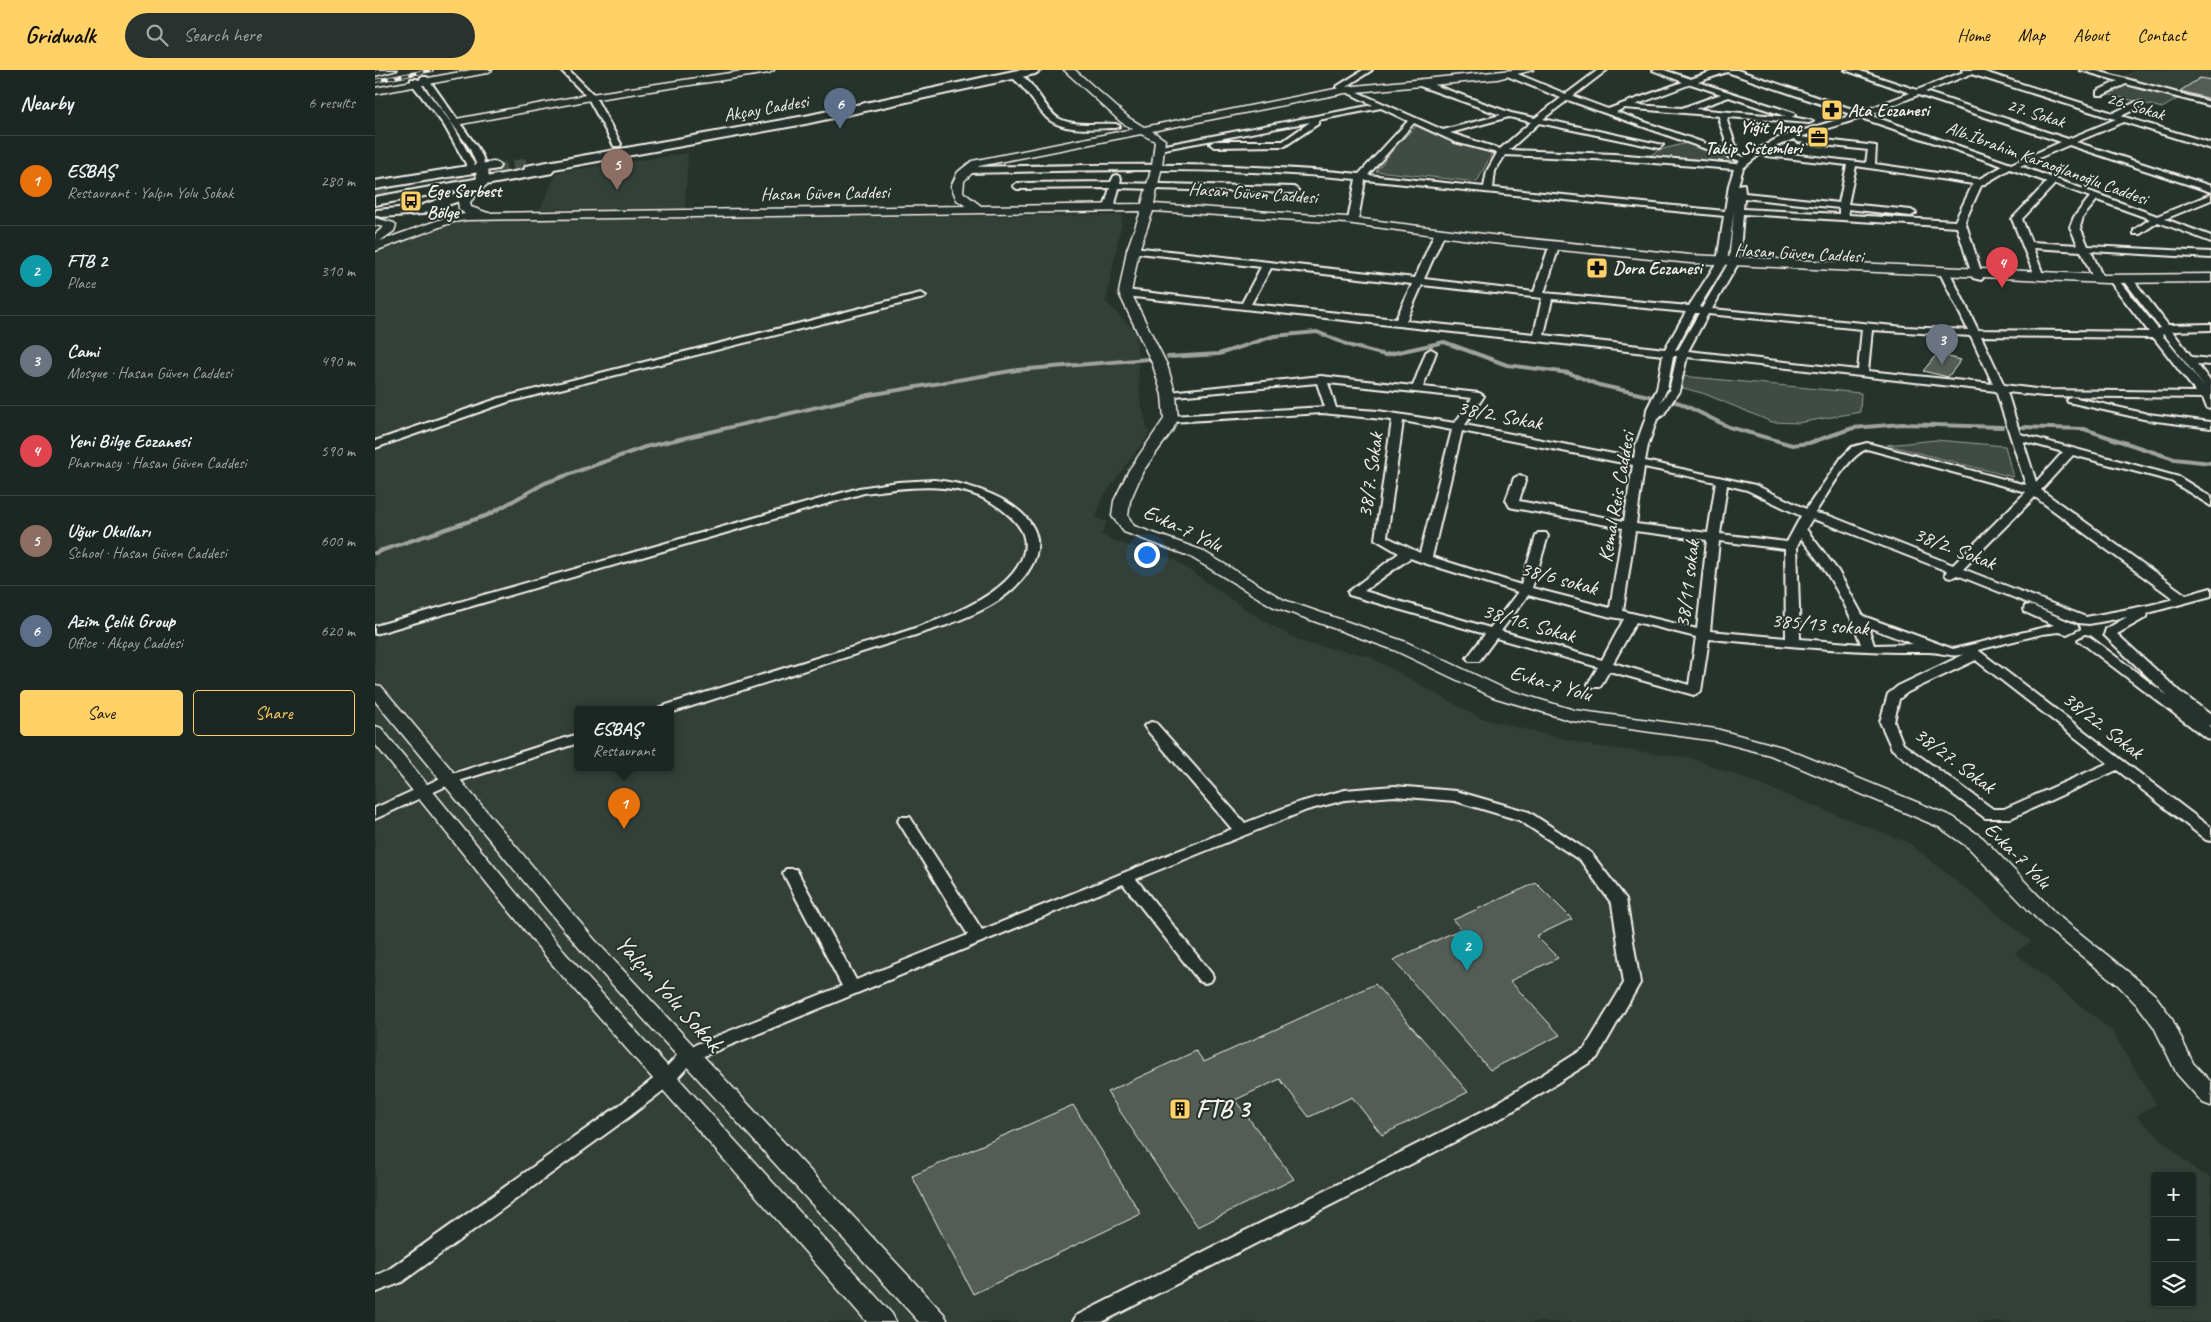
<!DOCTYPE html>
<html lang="en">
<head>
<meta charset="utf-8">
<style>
  :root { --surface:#1c2622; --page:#29322f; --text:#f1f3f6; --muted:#a0a5a5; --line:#3a4340; --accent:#ffd166 }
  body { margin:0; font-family:Caveat,sans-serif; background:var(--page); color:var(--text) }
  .controls { position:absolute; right:15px; bottom:15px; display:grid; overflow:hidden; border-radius:5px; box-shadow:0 1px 4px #0004 }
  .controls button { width:45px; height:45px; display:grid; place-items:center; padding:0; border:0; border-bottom:1px solid var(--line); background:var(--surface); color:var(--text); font:25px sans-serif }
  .you { position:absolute; left:771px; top:484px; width:18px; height:18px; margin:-12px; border:4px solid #fff; border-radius:50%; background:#1a73e8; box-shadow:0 0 0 8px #1a73e833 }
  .badge { display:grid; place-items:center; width:32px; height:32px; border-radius:50%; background:var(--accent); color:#fff; font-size:16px; font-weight:700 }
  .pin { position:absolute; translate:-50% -41px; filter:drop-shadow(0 1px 2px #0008) }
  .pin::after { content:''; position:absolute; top:26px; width:18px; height:15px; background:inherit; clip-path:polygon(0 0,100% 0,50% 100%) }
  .popup { position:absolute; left:199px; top:636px; width:100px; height:65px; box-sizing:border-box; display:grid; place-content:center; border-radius:5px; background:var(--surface); filter:drop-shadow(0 1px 4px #0005); font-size:16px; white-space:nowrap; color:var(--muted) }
  .popup b { font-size:19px; color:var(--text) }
  .popup::after { content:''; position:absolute; left:50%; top:100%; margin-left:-10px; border:10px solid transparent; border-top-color:var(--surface) }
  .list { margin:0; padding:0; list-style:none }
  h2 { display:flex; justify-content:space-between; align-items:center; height:65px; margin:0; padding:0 20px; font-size:21px }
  h2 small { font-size:16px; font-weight:400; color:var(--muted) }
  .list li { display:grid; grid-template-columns:32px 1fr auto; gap:15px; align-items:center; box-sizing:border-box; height:90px; padding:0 20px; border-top:1px solid var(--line) }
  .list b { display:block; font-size:19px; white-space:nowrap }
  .list p { margin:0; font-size:16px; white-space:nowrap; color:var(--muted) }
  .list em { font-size:16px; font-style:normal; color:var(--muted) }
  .actions { display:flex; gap:10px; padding:15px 20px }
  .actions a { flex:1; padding:11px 0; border:1px solid var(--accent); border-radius:5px; text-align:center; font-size:18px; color:var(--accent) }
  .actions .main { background:var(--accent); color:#111 }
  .icon { flex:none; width:28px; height:28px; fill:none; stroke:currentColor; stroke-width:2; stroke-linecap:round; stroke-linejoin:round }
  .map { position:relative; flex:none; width:1836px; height:1252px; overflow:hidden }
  header { display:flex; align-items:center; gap:30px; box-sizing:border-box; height:70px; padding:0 25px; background:var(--accent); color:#111 }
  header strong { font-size:24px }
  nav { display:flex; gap:28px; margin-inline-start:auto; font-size:18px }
  .search { width:350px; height:45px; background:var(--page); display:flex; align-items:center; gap:12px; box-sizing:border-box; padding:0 18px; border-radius:28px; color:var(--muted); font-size:19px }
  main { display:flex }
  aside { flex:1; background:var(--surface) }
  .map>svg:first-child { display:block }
</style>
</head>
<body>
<header>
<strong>Gridwalk</strong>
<div class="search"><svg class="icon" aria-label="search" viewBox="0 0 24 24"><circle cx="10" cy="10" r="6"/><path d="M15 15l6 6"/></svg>Search here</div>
<nav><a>Home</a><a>Map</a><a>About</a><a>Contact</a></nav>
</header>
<main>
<aside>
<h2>Nearby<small>6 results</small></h2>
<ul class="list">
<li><span class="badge" style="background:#e8710a">1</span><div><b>ESBAŞ</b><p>Restaurant · Yalçın Yolu Sokak</p></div><em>280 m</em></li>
<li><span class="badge" style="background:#0f9aa8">2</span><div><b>FTB 2</b><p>Place</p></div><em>310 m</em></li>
<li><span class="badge" style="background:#6b7280">3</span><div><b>Cami</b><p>Mosque · Hasan Güven Caddesi</p></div><em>490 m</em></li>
<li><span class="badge" style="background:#e0444e">4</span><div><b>Yeni Bilge Eczanesi</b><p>Pharmacy · Hasan Güven Caddesi</p></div><em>590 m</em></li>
<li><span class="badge" style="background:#8d6e63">5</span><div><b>Uğur Okulları</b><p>School · Hasan Güven Caddesi</p></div><em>600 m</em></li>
<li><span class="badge" style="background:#5c6f8a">6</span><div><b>Azim Çelik Group</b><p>Office · Akçay Caddesi</p></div><em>620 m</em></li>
</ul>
<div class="actions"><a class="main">Save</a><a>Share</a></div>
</aside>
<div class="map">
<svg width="1836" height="1252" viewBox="0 0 1836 1252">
  <rect width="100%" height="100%" fill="#26332d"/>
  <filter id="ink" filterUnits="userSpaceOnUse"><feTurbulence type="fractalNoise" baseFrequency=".02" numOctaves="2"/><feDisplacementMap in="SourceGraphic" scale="10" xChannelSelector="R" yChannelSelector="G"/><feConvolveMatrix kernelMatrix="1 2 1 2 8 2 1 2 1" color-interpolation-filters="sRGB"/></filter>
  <g filter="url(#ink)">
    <g fill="#333f39" fill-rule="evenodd">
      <path d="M1759,0H1836V30L1746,8Z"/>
      <path d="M313,83L310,140L200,142V139H165L182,102Z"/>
      <path d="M748,145L731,232L761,262L765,330L774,364L727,428L721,448L732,452L726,465L739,471L798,489L882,547L926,572L993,586L1105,648L1218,676L1317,688L1534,773L1656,871L1640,883L1736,960L1781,1034L1761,1046L1823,1102L1836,1107V1252H0V181L27,172L76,150ZM203,640H295V698H203ZM1780,1106H1817V1233H1780Z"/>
    </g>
    <g fill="#414b45" stroke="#9a9e96">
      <path d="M1749,14L1804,28L1787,38L1732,24Z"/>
      <path d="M1041,56L1079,73L1117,83L1102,112L1001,101L1023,74Z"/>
      <path d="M1312,73L1355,88L1351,93L1274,86L1284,80Z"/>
      <path d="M1306,306L1486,323L1485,342L1423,353L1397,352L1330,324L1305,317Z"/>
      <path d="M1561,370L1630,376L1638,407L1512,375Z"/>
    </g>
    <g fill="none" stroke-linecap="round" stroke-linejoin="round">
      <g stroke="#9fa39b" stroke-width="4">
        <path d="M793,287L844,284L899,266L942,262L976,276L1010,285L1069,272L1132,295L1194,303L1224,315L1305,333L1354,357L1417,375L1434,373L1478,358L1527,354L1627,357"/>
        <path d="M1647,357L1709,359L1799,389L1836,393"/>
        <path d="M5,481L113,445L170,413L270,377L494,325L642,300L773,289"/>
      </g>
      <path stroke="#9fa39b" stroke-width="4.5" d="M0,483L8,480"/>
    </g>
    <g fill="#525c55" stroke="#f4f1e8">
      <path d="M1825,8L1836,10V29L1805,21Z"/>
      <path d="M1562,284L1586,290L1573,307L1548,301Z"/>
      <path d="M1161,813L1197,849L1161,866L1183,888L1135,911L1185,965L1115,1000L1018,890L1086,859L1078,850Z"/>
      <path d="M1000,914L1093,1022L1007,1065L977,1027L934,1047L905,1009L860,1030L919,1109L823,1157L732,1022L821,981L829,992Z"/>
      <path d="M698,1035L766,1144L598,1224L537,1106Z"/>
    </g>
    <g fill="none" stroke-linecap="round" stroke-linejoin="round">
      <g stroke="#455049" stroke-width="14" stroke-dasharray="14 7" stroke-linecap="butt">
        <path d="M76,108L154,95"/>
        <path d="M0,126L19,123"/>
      </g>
      <g stroke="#f4f1e8" stroke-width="4">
        <g id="minor">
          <path d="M186,0H194L219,25L246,74L245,76H239L213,28Z"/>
          <path d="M988,0H997L971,17L1068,60L1126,45L1042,15V11H1048L1136,43L1160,48L1186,28L1132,6V2H1138L1191,24L1223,0H1232L1198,26L1233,39L1308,12L1277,0H1289L1316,9L1341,0H1362L1486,42L1535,23L1470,0H1482L1542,20L1588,2L1587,0H1603L1738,43L1761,32H1767V36L1746,46L1836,73V79L1749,52L1701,72L1836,116V122L1694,75L1645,96L1782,146L1836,124V130L1790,149L1836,166V172L1783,152L1765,164H1759V160L1775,149L1722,130L1708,147L1705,157L1713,176L1836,182V188L1716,181L1728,208L1723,211L1718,208L1706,181L1658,178L1669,207L1661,209L1637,149L1672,112L1635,99L1606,116L1590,151L1608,208L1606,210L1598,208L1582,157L1368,144L1364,192L1337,239L1530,257L1593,260L1565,203L1570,200L1575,203L1603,260L1774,262L1733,209L1738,206L1741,207L1783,259L1785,258L1748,209L1750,207H1756L1793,255L1836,254V260L1797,261L1817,287L1836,289V295L1822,294L1836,312V339L1832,338L1828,328L1669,326L1632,322L1645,364L1804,407L1836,427V436L1796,411L1698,385L1666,420L1811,525L1836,518V526L1773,543L1772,547L1742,564L1804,621L1836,645V656L1833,655L1836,658V669L1831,668L1703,570L1710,566L1715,567L1793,626L1729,565L1731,559L1752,547L1714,554L1703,553L1582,505L1576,508L1572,507L1570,504L1572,501L1447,452L1437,449L1431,459L1463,501L1488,546L1578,579L1679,555L1650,542L1649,539L1650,536L1655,535L1702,555L1704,558L1692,564L1684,562L1667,564L1603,580L1836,758V771L1831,770L1742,700L1636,748H1610L1517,679L1505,652L1513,624L1523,616L1590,584C1575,588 1568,582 1553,582C1480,583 1407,575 1334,569L1326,621L1319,625L1234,601L1225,617H1215L1213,614L1223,597L1121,568L1104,591H1094L1092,588L1110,564L974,525L973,522L1024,483L1000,469L1017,350L947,343L796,352L790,349L796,346L950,337L942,313L790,327V323L794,322L946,306L1038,316L1051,282L1056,279L1061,282L1048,317L1104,323L1109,326L1090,355L1259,388L1261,375L1271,347L1272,339L1282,319L1288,285L750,226L745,223L750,220L867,233L886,197L755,182L753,180L758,177L1040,208L1060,162L1065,159L1070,162L1049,209L1159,222L1173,180L1178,177L1183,180L1169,223L1314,236L1342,192L1349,146L990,110L983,150L978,153L973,150L981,109C851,96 721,100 590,103L586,100L590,97C721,95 853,91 984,104L1033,51L1006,38L943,50V54L910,76L839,77L835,74L839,71H908L935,52L784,80L780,77L998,35L961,17ZM1352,2L1478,45L1403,68L1369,87L1241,42L1249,38L1345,46L1344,51L1354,79L1358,82L1362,79L1352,51L1353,47L1434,53L1438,51L1417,47L1420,45L1419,43L1323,12ZM1596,4L1736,48L1741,49L1693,69L1550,22ZM1316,14L1346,24L1307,38L1260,35ZM1543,25L1686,72L1636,94L1494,45ZM1354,27L1413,47H1414L1320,39ZM1193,30L1365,91L1362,94L1239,84L1134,80L1164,53L1284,78L1288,75L1168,49ZM1134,47L1156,52L1125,79L1075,63ZM1486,48L1628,96L1604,109L1500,94L1501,76L1425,67ZM1039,53L1080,72L1122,83L1112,101L1109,117L993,105ZM1419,69L1423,72L1493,80L1491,93L1390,81ZM1389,81V85L1392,86L1472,95L1464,133L1370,123L1369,114L1363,115L1368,98ZM1130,85L1239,90L1359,99L1354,115L1350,141L1118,118L1120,101ZM1481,96L1598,114L1580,151L1474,145L1473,139L1536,146L1541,143L1536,140L1473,134ZM1680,114L1715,127L1699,147L1695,157L1703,175L1656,172L1647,149ZM1369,128L1464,138V144L1368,139ZM1359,141L1354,192L1327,238L1324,237L1352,192ZM896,198L1037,214L1021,249L876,234ZM1047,215L1167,228L1159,264L1031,251ZM1177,229L1311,242L1290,279L1169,265ZM1320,243H1324L1303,280H1300ZM1333,244L1487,259L1483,300L1313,281ZM1497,260L1596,266L1618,314L1493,301ZM1789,264L1830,318L1787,265ZM1606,266L1779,268L1821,322L1669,320L1629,315ZM1298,286H1302L1294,321L1285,333L1292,319ZM1312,287L1621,321L1651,415L1492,373L1477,377L1467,387L1431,439L1380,415L1270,391L1273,375L1282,349L1289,344L1304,321ZM953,313L1097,328L1080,353L1003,341L961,338ZM1028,351L1077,360L1045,483L1012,467ZM1087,361L1258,395L1249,451L1144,431L1151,408L1145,405L1139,408L1131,430L1135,437L1139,438L1248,458L1235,538L1157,518L1173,466L1171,463H1163L1161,466L1146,515L1057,487ZM1648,371L1688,382L1661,412ZM1492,379L1651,422L1578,495L1455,446L1440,443C1452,426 1473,385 1492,379ZM1269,397L1341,412L1333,463L1261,454ZM1352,415L1372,420L1426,446L1412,472L1345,464ZM1660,427L1799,529L1775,535L1711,547L1588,499ZM1260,461L1332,470L1322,559L1248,541ZM1426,468C1452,500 1473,535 1486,574L1425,569L1422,476ZM1344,471L1410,479L1411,568L1335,561ZM1035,488L1046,492L1143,522L1115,558L989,521ZM1153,525L1236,547L1249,549L1227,590L1126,561ZM1261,552L1321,567L1314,615L1238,593ZM1493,557L1538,574L1499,575ZM1601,590L1603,592L1733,693L1629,739H1618L1528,674L1519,652L1524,629L1533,622Z"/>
          <path d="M1705,0H1718L1836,32V36L1751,14L1728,25H1722V21L1743,11Z"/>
          <path d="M636,3C656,1 668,39 683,48C699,57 723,53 741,54L745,56L741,58C721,58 688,63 672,48C659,35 652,18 636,7Z"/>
          <path d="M46,7H52L102,77L108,88L110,100L103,98L94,77L45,9Z"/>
          <path d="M36,9H42L77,54L102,99L101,101H95L69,55L36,13Z"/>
          <path d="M742,105L746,108L745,113L919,117L923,120L919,123L744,118L739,138L734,141L729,138L735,118L642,119L638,116L642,113L736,112L739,106Z"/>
          <path d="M546,223L551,226L549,228L133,332L0,378V371L125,328Z"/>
          <path d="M1697,327L1773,344L1836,352V358L1773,350L1693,332L1692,330Z"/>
          <path d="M559,410C616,415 706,454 638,519C620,536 595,546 572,555L295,643V640H283L285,637C339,620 394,603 448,586C501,569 625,543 647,488C656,465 642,451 625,438C586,409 534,417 489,423L0,564V556L484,418L523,412Z"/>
          <path d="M776,652L781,653L870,753L922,733L970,720L1019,716L1081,721L1154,742L1216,783L1251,829L1265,913L1222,988L1128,1047L727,1252H698L701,1246L1116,1037L1210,978L1249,913L1237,834L1206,791L1144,750L1080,731L1019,726L970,730L932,740L761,809L836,903L838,907L836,911L830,913L824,911L748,814L319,990L298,1013L254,1047L27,1212L0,1223V1206L13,1200L242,1037L286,1003L307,980L467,916L408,803L411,799H421L481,910L593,865L523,751L525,747H535L607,860L857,759L771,659L769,656Z"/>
          <path d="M203,664V673L78,713L0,749V738L68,707Z"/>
        </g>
      </g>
      <g stroke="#f4f1e8" stroke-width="3">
        <g id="tertiary">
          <path d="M0,0H22L0,6Z"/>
          <path d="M96,0H117L112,3L0,24V18Z"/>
          <path d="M375,0H399L394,3L216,30L81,55L76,52L81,49L216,24Z"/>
          <path d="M689,0H700L754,48L769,57L970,17L1138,0H1158L1122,9L970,23L777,61L790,70L787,96L779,134L971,147L1117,165L1315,185L1731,205L1836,204V212L1731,213L1315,193L1117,173L971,153L778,141L764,180L756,223L792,295L801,325L803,349L797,361L768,401L755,431L753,446L759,456L826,480L909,530L1031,572L1130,619L1199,640L1341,659L1407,677L1578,747L1608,768L1682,845L1757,905L1780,925L1796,947L1818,993L1836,1012V1036L1828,1033L1802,1004L1779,957L1764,937L1743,915L1668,855L1594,778L1564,757L1395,685L1341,671L1197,651L1118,627L1019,580L897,536L814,486L749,462L737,446L739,431L754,400L789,349L787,325L778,295L744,223L752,180L766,141L92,150L78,152L0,181V173L3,172L0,173V164L9,157L0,155V148L19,153L21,155L19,161L5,171L72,147L90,144L84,139L83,131L102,111L101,98L107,95L113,98L114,112L95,132L96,137L113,143L591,136L582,130L576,116L583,102L597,91L758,59L746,52ZM766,64L780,71L777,96L767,134L606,136L588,122L589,111L604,96Z"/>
          <path d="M0,615L6,616L219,869L569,1244L573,1252H544L205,879L0,631Z"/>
          <path d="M0,656L6,658L191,884L517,1244L521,1252H492L177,894L0,674Z"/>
        </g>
      </g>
      <g stroke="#f4f1e8" stroke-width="4">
        <g id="trunk">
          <path d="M643,0H666L660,4L430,54L179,99L177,103L172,104L0,135V127L149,100L151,96L156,95L430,46Z"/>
          <path d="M118,92L123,93L125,96L123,99L0,119V111Z"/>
          <path d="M82,123L87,124L89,127L87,130L47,144L6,147L0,145L1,140L45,136Z"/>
        </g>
      </g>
      <use href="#minor" fill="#26332d" fill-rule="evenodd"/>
      <use href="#tertiary" fill="#26332d" fill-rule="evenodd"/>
      <use href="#trunk" fill="#26332d" fill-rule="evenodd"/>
      <g stroke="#f4f1e8" stroke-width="4">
        <path id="rail" d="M0,11L57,0"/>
      </g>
      <use href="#rail" stroke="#26332d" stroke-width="2.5" stroke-dasharray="7" stroke-linecap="butt"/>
    </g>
  </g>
  <defs>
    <g id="pharmacy-square" transform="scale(1.125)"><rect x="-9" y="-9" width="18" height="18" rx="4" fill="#ffd166" stroke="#26332d"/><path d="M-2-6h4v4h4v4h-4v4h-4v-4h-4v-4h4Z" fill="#111"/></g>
    <g id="office-square" transform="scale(1.125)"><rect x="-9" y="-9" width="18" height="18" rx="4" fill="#ffd166" stroke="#26332d"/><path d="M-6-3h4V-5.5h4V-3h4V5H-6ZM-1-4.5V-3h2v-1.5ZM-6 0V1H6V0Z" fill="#111"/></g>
    <g id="bus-square" transform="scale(1.125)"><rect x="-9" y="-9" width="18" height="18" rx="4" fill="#ffd166" stroke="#26332d"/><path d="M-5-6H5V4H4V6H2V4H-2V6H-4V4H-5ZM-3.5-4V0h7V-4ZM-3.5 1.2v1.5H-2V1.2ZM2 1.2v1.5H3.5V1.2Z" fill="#111"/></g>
    <g id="building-square" transform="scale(1.125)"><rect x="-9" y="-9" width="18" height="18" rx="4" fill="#ffd166" stroke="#26332d"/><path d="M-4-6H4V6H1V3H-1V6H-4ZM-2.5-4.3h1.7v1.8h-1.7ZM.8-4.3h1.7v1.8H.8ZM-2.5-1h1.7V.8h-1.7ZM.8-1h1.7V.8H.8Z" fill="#111"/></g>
  </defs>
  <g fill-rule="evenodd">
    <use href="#pharmacy-square" x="1457" y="40"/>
    <use href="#office-square" x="1443" y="67"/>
    <use href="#bus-square" x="36" y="131"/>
    <use href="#pharmacy-square" x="1222" y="198"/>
    <use href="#building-square" x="805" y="1039"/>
  </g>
  <g text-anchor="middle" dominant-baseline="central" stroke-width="4" stroke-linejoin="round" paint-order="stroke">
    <g font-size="18" fill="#f4f1e8" stroke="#26332d">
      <text transform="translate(1761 36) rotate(17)">26. Sokak</text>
      <text transform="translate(391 38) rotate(-10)">Akçay Caddesi</text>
      <text transform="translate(1661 43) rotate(18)">27. Sokak</text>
      <text transform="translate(1672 93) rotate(20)">Alb.İbrahim Karaoğlanoğlu Caddesi</text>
      <text transform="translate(450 123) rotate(-1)">Hasan Güven Caddesi</text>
      <text transform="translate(878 123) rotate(4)">Hasan Güven Caddesi</text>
      <text transform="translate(1424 183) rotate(3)">Hasan Güven Caddesi</text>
    </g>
    <g font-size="18" font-weight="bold" fill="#f4f1e8" stroke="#26332d" text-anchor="start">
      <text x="1473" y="40">Ata Eczanesi</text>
      <text x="1427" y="57" text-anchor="end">Yiğit Araç<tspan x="1427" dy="21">Takip Sistemleri</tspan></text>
      <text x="52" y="121">Ege Serbest<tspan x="52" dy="21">Bölge</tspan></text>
      <text x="1238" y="198">Dora Eczanesi</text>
    </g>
    <g font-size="21" fill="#f4f1e8" stroke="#26332d">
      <text transform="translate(1125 345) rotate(11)">38/2. Sokak</text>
      <text transform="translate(995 405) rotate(-82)">38/7. Sokak</text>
      <text transform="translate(1241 427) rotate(-80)">Kemal Reis Caddesi</text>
      <text transform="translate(808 458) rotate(25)">Evka-7 Yolu</text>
      <text transform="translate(1580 478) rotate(21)">38/2. Sokak</text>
      <text transform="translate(1184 508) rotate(15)">38/6 sokak</text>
      <text transform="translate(1312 514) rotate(-83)">38/11 sokak</text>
      <text transform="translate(1154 553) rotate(16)">38/16. Sokak</text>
      <text transform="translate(1445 554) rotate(5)">385/13 sokak</text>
      <text transform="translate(1176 613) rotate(16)">Evka-7 Yolu</text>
      <text transform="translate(1728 655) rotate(38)">38/22. Sokak</text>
      <text transform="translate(1580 690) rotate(37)">38/27. Sokak</text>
      <text transform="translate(1643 785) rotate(45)">Evka-7 Yolu</text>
    </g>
    <g font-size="25" fill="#f4f1e8" stroke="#26332d">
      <text transform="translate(294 923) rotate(48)">Yalçın Yolu Sokak</text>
    </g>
    <g font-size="25" font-weight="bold" fill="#f4f1e8" stroke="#26332d" text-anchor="start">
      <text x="821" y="1039">FTB 3</text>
    </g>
  </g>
</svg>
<div class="controls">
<button>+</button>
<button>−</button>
<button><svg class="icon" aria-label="layers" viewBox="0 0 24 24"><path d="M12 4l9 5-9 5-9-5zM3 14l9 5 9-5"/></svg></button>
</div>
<div class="you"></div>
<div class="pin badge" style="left:249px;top:759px;background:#e8710a">1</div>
<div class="popup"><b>ESBAŞ</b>Restaurant</div>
<div class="pin badge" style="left:1092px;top:901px;background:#0f9aa8">2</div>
<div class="pin badge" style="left:1567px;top:295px;background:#6b7280">3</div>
<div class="pin badge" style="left:1627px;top:218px;background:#e0444e">4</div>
<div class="pin badge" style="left:242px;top:120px;background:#8d6e63">5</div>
<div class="pin badge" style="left:465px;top:59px;background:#5c6f8a">6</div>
</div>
</main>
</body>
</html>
